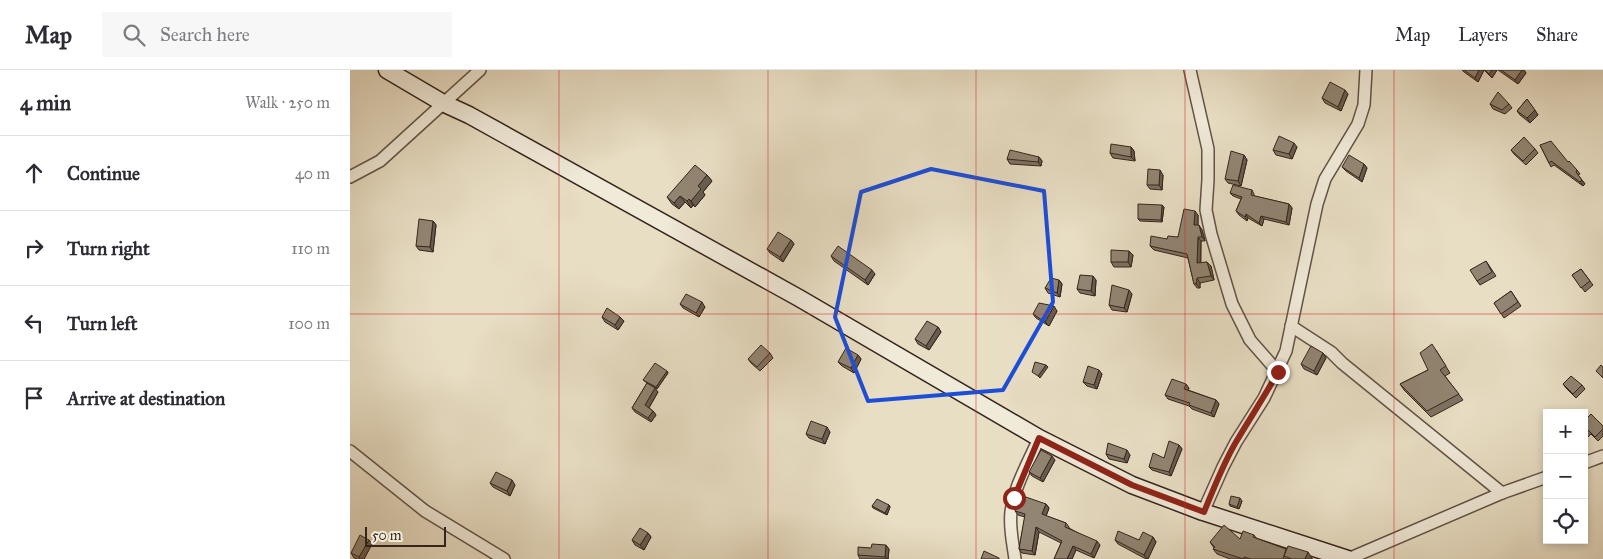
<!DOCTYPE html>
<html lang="en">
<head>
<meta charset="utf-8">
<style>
  :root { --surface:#fff; --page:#f7f7f7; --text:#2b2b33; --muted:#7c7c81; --line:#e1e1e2 }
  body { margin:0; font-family:"IM FELL Great Primer",serif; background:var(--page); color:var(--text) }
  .controls { position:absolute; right:15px; bottom:15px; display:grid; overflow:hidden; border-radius:0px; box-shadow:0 2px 8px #0003 }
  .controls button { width:45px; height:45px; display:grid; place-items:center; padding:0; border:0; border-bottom:1px solid var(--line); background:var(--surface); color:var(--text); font:25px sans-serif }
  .scale { position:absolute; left:15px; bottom:12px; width:81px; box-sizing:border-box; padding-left:5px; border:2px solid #35251c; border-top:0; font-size:14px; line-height:18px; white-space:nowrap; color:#35251c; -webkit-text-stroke:4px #f0ead9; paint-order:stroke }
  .stop { position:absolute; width:15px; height:15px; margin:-11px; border:4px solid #8f2418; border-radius:50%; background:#fff }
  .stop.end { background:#8f2418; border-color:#fff; box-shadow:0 1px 5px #0008 }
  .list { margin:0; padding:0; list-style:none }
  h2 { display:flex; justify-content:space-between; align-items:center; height:65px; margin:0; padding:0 20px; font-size:21px }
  h2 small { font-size:16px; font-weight:400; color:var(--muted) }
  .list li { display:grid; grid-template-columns:32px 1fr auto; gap:15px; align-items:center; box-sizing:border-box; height:75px; padding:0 20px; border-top:1px solid var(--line) }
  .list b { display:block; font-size:19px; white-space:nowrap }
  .list em { font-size:16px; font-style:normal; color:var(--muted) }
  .icon { flex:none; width:28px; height:28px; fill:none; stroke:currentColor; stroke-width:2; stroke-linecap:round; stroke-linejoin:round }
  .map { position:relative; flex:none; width:1253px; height:489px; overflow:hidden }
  header { display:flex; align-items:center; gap:30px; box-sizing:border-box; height:70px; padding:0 25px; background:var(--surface); border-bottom:1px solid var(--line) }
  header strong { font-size:24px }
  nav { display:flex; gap:28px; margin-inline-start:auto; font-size:18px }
  .search { width:350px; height:45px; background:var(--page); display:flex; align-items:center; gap:12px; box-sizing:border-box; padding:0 18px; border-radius:0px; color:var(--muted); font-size:19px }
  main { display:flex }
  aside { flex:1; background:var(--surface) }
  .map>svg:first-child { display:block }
</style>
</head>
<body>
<header>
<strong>Map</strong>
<div class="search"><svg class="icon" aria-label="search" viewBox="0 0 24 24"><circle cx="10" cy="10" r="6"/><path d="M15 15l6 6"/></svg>Search here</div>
<nav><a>Map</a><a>Layers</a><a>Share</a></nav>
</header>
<main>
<aside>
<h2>4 min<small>Walk · 250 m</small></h2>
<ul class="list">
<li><svg class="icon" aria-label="ahead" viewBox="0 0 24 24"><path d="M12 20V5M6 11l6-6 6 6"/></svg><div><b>Continue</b></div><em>40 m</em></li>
<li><svg class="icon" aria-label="right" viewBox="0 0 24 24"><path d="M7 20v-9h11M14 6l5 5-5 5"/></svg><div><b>Turn right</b></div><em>110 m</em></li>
<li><svg class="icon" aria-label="left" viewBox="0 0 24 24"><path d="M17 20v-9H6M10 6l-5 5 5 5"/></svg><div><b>Turn left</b></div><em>100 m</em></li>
<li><svg class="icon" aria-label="arrive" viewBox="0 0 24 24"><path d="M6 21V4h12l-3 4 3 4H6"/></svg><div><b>Arrive at destination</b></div></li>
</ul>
</aside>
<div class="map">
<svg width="1253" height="489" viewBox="0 0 1253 489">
  <rect width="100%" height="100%" fill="#e8dec4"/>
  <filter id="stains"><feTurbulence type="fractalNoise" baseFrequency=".004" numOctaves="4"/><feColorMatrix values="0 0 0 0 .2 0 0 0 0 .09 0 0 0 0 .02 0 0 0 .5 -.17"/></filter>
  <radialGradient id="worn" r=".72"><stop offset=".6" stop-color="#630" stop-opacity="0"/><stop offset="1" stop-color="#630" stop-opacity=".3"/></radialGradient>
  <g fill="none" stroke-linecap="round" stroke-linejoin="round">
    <g stroke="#625346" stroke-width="14">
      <g id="street">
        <path d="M840,0L858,79V110L856,140L861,164L882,234L900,270L928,302"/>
        <path d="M0,107L30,91L130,0"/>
        <path d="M941,256L981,282L992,293L1152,423"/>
        <path d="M0,381L75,441L154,489"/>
        <path d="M1234,393L1253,386"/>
        <path d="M853,442L873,397L886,372L914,328L936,281L967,134L975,109L1008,54L1014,35L1016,0"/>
        <path d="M665,489C663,474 659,457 661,442C664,416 679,392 689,368"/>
        <path d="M998,489L1152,423L1197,407"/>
      </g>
    </g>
    <g stroke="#35251c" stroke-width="19">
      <path id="secondary" d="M37,0L93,33L119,45L449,228L689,368L782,415L853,442L998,489"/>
    </g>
    <use href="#street" stroke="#f0ead9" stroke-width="11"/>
    <use href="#secondary" stroke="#f0ead9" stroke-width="16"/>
  </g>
  <g fill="#7e7263" stroke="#35251c">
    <path d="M1112,0H1147L1142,8L1134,0L1128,12L1114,2Z"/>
    <path d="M1148,0H1174L1176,3L1168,14Z"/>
    <path d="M998,24L991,41L975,33L972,28Z"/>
    <path d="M1177,29L1188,45L1180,53L1170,45L1167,41Z"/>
    <path d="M1140,34H1159L1162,38L1155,44L1143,39Z"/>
    <path d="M1190,75L1218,92L1227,100L1230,104L1228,105L1235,114L1233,116L1204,95L1201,97Z"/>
    <path d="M781,77L784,81L785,91L763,88L760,83Z"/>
    <path d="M947,77L942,89L926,85L923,80Z"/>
    <path d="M1185,79L1188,83L1176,95L1164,84L1161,80Z"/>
    <path d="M894,85L897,90L891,116L878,113L875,109Z"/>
    <path d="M689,87L692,91L691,96L660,94L657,89Z"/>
    <path d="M1014,94L1017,98L1012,112L996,101L992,97Z"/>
    <path d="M357,105L362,111L353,122L355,125L345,137L343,135L341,138L335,132L329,139L322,134L317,127Z"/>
    <path d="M813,105L812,120L800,119L797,115Z"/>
    <path d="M902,120L904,124V126L939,134L942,138L939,155L914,149L912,156L898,148L897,151L889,145L886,141L891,129L883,126L880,123Z"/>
    <path d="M814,137L812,152L790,151L788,149Z"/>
    <path d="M848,145V155L852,160L855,171H851V193L857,192L861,196L864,210L850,213V218H847L844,214L838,188L804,180L800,176L817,169L828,167Z"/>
    <path d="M83,151L86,155L83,182L69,180L66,176Z"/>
    <path d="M441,170L444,174L433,192L420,183L417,179Z"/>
    <path d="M779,181L783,185L781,197H764L761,192Z"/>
    <path d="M481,186L525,204L518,215L484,191Z"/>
    <path d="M1136,191L1146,206L1130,215L1127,211Z"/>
    <path d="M1231,199L1243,215L1235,222L1222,205Z"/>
    <path d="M709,210L712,214L710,227L698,223L695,218Z"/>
    <path d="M746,210L745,226L730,223L727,219Z"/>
    <path d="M1161,221L1171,236L1154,248L1144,233Z"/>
    <path d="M782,224L777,242L762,240L759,235Z"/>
    <path d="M330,234L355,237L349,247L333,238Z"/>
    <path d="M707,241L699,256L686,248L683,244Z"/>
    <path d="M252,247L274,251L268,260L255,252Z"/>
    <path d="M588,257L591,262L579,280L568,274L565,269Z"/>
    <path d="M1086,280L1100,303L1095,306L1113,330L1081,347L1054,320L1050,314L1078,300Z"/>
    <path d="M420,283L423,288L410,301L401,293L398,289Z"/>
    <path d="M973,283L976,288L967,305L954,299L951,294Z"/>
    <path d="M508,285L511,289L504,303L492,296L488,292Z"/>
    <path d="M317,301L318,303L307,319L300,315L308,322L299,338L303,341L306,345L301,352L285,342L282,338L297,313L293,310Z"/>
    <path d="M752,304L747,319L737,316L733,312Z"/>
    <path d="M1213,314L1232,315L1235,319L1226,328L1216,318Z"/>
    <path d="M839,318L838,320L866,330L869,334L864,347L842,339L839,336L818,329L815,325Z"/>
    <path d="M1234,351L1253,356V366L1248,371L1241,364L1234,371Z"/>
    <path d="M480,362L475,374L459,368L456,364Z"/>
    <path d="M829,375L832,379L821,406L802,400L799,397L814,388Z"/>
    <path d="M756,384L780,385L777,393L759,389Z"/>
    <path d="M705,390L693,412L682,406L679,402Z"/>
    <path d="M140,413L165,415L160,426L143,417Z"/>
    <path d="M892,431L889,439L880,436L879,434Z"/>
    <path d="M696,434L699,438L696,446L716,453L719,457V458L750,475L744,488L726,480L722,489H704L711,473L689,462L685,485L672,483L669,479L675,447L668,445L665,441Z"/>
    <path d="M539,435L540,437L537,445L523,438L522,436Z"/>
    <path d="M298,463L301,467L294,480L285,475L282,470Z"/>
    <path d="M904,465L907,469L962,488V489H880L867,484L863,479L864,478L860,472L890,469Z"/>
    <path d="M803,467L806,472L798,489H796L768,474L765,470H789Z"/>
    <path d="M19,470L22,474L14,489H7L4,488L1,483Z"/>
    <path d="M539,479L538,489H510L508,485Z"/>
  </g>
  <g fill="#665d50" stroke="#35251c">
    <path d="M1129,0H1134L1128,12L1125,8Z"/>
    <path d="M1142,0H1147L1142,8L1139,4Z"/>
    <path d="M1172,0H1174L1176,3L1168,14L1165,10Z"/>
    <path d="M995,20L998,24L991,41L988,37Z"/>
    <path d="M1185,40L1188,45L1180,53L1177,48Z"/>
    <path d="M944,73L947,77L942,89L939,84Z"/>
    <path d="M781,77L784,81L785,91L781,87Z"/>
    <path d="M894,85L897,90L891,116L888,111Z"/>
    <path d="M689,87L692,91L691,96L688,92Z"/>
    <path d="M1014,94L1017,98L1012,112L1009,108Z"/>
    <path d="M810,100L813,105L812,120L809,115Z"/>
    <path d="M357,105L362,111L353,122L355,125L345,137L341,131L348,116Z"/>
    <path d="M1232,110L1235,114L1233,116L1230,112Z"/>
    <path d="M330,126L335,132L329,139L324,133Z"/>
    <path d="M339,129L343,135L341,138L337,131Z"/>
    <path d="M939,134L942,138L939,155L936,152Z"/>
    <path d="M812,135L814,137L812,152L811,150Z"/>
    <path d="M845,141L848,145V159L844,155Z"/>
    <path d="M896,144L898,148L897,151L895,147Z"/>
    <path d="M911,146L914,149L912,156L909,153Z"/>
    <path d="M83,151L86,155L83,182L80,177Z"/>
    <path d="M849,155L852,160L855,171L852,167Z"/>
    <path d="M848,167L851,171L850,197L847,193Z"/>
    <path d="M441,170L444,174L433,192L430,187Z"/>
    <path d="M779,181L783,185L781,197L778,192Z"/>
    <path d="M857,192L861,196L864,210L861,206Z"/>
    <path d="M522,200L525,204L518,215L515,210Z"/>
    <path d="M743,206L746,210L745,226L741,221Z"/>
    <path d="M847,208L850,213V218L846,214Z"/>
    <path d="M709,210L712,214L710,227L707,223Z"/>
    <path d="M779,220L782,224L777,242L774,238Z"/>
    <path d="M352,232L355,237L349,247L346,243Z"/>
    <path d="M704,236L707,241L699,256L695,252Z"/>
    <path d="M270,247L274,251L268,260L265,255Z"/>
    <path d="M588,257L591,262L579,280L576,276Z"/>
    <path d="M973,283L976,288L967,305L964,301Z"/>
    <path d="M508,285L511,289L504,303L501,298Z"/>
    <path d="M696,295L698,297L690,308L688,306Z"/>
    <path d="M749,300L752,304L747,319L744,315Z"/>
    <path d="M317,301L318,303L307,319L306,317Z"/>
    <path d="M836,314L839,318L837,323L834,319Z"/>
    <path d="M305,318L308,322L298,339L295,335Z"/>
    <path d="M866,330L869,334L864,347L861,343Z"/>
    <path d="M303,341L306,345L301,352L298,348Z"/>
    <path d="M477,357L480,362L475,374L472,369Z"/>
    <path d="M829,375L832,379L821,406L819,402Z"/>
    <path d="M777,380L780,385L777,393L774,389Z"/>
    <path d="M702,386L705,390L693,412L690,408Z"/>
    <path d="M162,410L165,415L160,426L157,421Z"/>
    <path d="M890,428L892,431L889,439L887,437Z"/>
    <path d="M696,434L699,438L695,449L692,444Z"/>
    <path d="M539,435L540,437L537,445L535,443Z"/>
    <path d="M686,457L689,462L685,485L682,481Z"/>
    <path d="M298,463L301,467L294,480L290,475Z"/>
    <path d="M803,467L806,472L798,489H797L794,485Z"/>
    <path d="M19,470L22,474L14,489H10L9,487Z"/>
    <path d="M747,471L750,475L744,488L741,484Z"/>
    <path d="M536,475L539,479L538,489H537L535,487Z"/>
    <path d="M723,476L726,480L722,489H717Z"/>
    <path d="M958,482L962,488V489H955Z"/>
  </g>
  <g fill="#928573" stroke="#35251c">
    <path d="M1114,0H1129L1125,8Z"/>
    <path d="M1135,0H1142L1139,4Z"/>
    <path d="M1151,0H1172L1165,10Z"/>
    <path d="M980,12L995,20L988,37L972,28Z"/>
    <path d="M1148,22L1159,34L1152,40L1140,34Z"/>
    <path d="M1177,29L1185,40L1177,48L1167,41Z"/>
    <path d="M929,66L944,73L939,84L923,80Z"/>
    <path d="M1174,67L1185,79L1173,91L1161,80Z"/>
    <path d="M1201,71L1218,92L1219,91L1227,100L1226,102L1232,110L1230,112L1201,91L1199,93L1190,75Z"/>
    <path d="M761,74L781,77V87L760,83Z"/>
    <path d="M660,80L689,87L688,92L657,89Z"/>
    <path d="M881,81L894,85L888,111L875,109Z"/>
    <path d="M999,85L1014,94L1009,108L992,97Z"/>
    <path d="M345,95L357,105L348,116L351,119L341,131L339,129L337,131L330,126L324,133L317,127Z"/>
    <path d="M798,99L810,100L809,115H797Z"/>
    <path d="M883,115L902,120L901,125L939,134L936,152L911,146L909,153L896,144L895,147L886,141L892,127L880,123Z"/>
    <path d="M788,134L812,135L811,150L788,149Z"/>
    <path d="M834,139L845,141L844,155H849L852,167H848L847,193L857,192L861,206L847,208L846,214H844L837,184L800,176L801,166L817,169L818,166L828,167Z"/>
    <path d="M69,149L83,151L80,177L66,176Z"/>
    <path d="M428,162L441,170L430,187L417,179Z"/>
    <path d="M488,176L522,200L515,210L481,186Z"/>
    <path d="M761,180L779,181L778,192H761Z"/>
    <path d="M1136,191L1142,202L1127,211L1120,200Z"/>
    <path d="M1231,199L1240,211L1231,218L1222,205Z"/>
    <path d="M730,205L743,206L741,221L727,219Z"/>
    <path d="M701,208L709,210L707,223L695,218Z"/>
    <path d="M762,215L779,220L774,238L759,235Z"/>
    <path d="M1161,221L1168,232L1151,244L1144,233Z"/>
    <path d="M336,224L352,232L346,243L330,234Z"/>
    <path d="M689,233L704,236L695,252L683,244Z"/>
    <path d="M257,238L270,247L265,255L252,247Z"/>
    <path d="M577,251L588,257L576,276L565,269Z"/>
    <path d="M1082,274L1096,296L1090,300L1109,324L1077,341L1050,314L1078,300L1070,283Z"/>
    <path d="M411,275L420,283L407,297L398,289Z"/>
    <path d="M961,276L973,283L964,301L951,294Z"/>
    <path d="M496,278L508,285L501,298L488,292Z"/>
    <path d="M685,292L696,295L688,306L682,302Z"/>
    <path d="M305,293L317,301L306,317L293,310Z"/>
    <path d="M1251,295L1253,297V308L1246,301Z"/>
    <path d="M738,296L749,300L744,315L733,312Z"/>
    <path d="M1221,306L1232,315L1223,324L1213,314Z"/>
    <path d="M822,309L836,314L834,319L866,330L861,343L839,335L840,333L815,325Z"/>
    <path d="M297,313L305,318L295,335L303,341L298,348L282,338Z"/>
    <path d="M1241,344L1253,356V359L1245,367L1238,360L1234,364V351Z"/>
    <path d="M461,351L477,357L472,369L456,364Z"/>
    <path d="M819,371L829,375L819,402L799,397L803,383L814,388Z"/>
    <path d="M758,373L777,380L774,389L756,384Z"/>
    <path d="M691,380L702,386L690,408L679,402Z"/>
    <path d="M146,402L162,410L157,421L140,413Z"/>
    <path d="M670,425L696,434L692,444L716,453L715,457L747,471L741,484L723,476L717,489H704L712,471L686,457L682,481L669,479L675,444L665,441Z"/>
    <path d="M881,426L890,428L887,437L879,434Z"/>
    <path d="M527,429L539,435L535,443L522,436Z"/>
    <path d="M874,455L890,469L893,461L904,465L903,467L936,479L933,489H901L894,487L893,489L863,479L865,477L860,472Z"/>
    <path d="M290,458L298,463L290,475L282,470Z"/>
    <path d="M768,461L789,470L793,462L803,467L794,485L765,470Z"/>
    <path d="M10,465L19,470L9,487L1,483Z"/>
    <path d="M522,474L536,475L535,487L508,485V477L521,478Z"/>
    <path d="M938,476L958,482L955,489H942L934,486Z"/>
    <path d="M634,481L649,488V489H631Z"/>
  </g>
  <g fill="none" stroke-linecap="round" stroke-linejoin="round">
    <path stroke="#8f2418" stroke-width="6" d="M664,428L689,368L782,415L854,442C864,418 873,394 886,372C900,348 915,326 928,302"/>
  </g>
  <path fill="none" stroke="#1d4ed8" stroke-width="4" stroke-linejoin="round" d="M581,99L694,121L703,232L653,320L518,331L485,247L511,122Z"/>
  <path fill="none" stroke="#d62828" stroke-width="1" stroke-opacity="0.55" d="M209,0V489M418,0V489M626,0V489M835,0V489M1044,0V489M0,244H1253"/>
  <rect width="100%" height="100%" filter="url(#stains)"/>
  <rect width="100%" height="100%" fill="url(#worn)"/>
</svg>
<div class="controls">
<button>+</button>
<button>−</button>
<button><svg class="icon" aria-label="locate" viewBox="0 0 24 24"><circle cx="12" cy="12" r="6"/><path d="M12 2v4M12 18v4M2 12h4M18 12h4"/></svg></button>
</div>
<div class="scale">50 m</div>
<div class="stop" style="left:664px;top:428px"></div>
<div class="stop end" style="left:928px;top:302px"></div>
</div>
</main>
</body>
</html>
